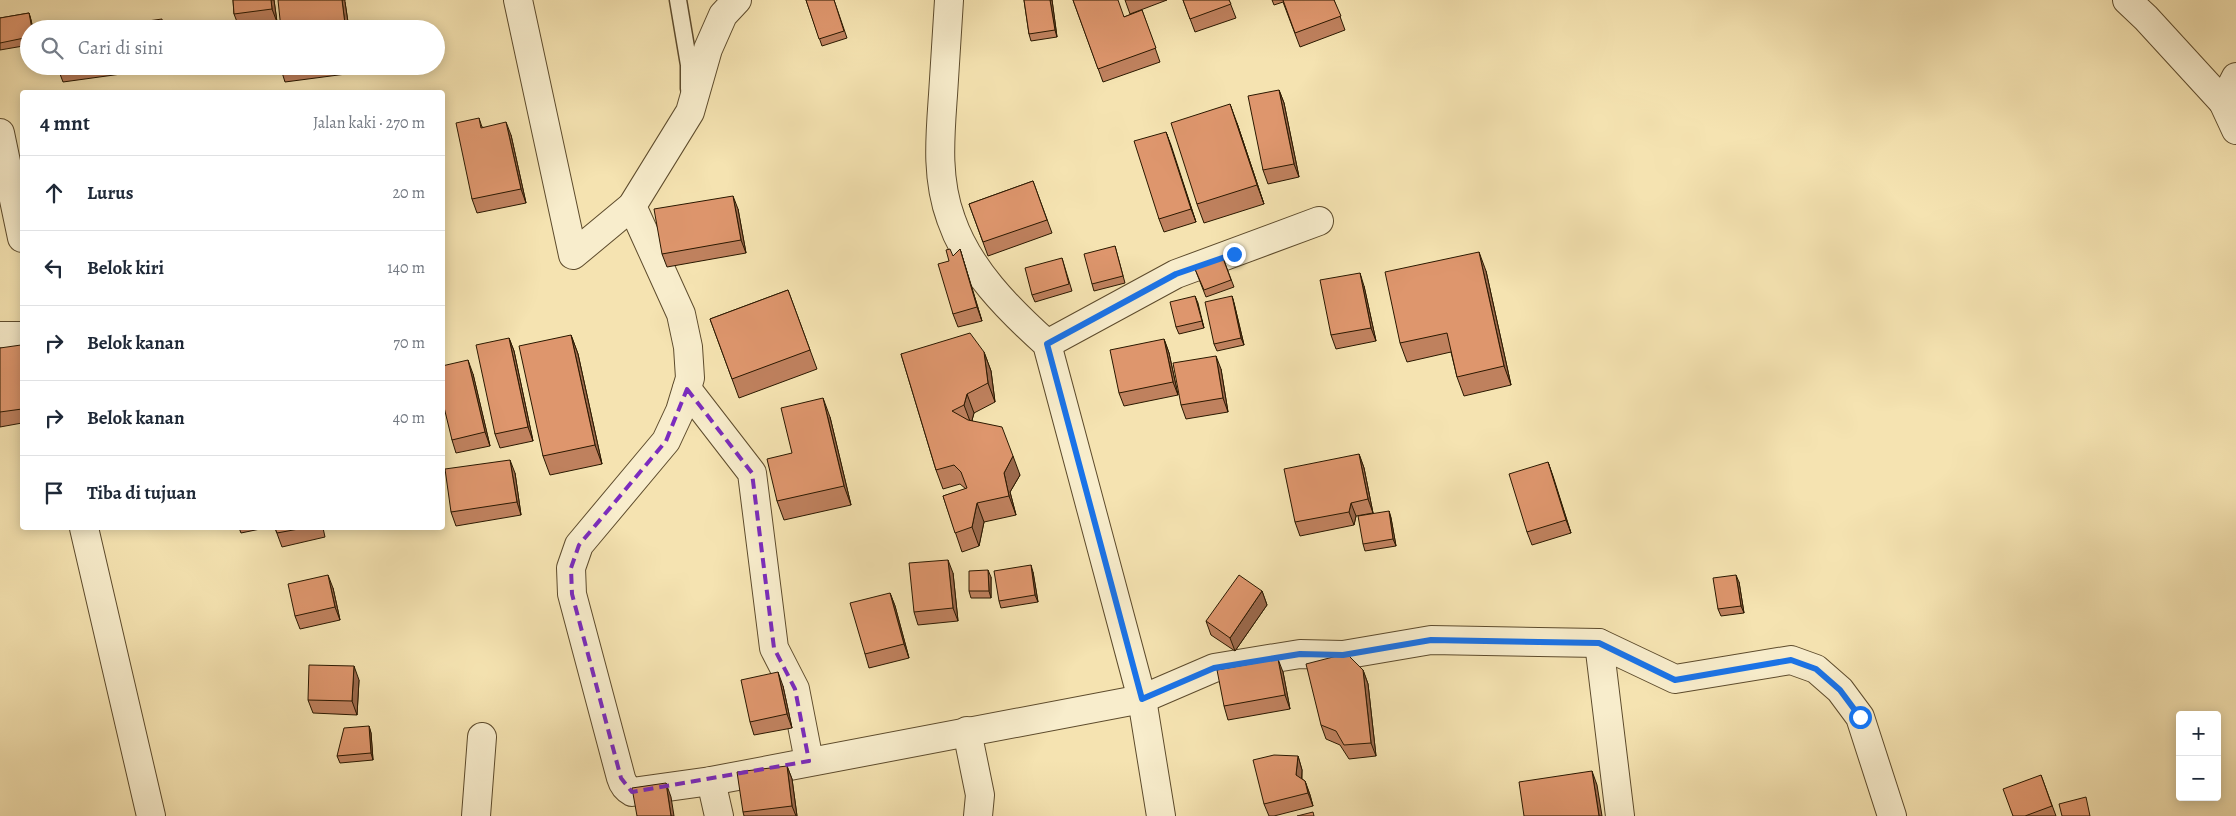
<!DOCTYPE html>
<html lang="id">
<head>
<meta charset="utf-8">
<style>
  :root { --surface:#fff; --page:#f6f6f7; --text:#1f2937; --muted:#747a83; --line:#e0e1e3 }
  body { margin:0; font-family:Alegreya,serif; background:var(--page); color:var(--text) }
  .controls { position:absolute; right:15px; bottom:15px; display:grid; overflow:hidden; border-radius:5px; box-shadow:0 2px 12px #0003 }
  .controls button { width:45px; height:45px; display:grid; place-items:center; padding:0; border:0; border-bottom:1px solid var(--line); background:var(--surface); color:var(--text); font:25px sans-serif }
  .stop { position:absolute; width:15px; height:15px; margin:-11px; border:4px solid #1a73e8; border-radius:50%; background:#fff }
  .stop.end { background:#1a73e8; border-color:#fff; box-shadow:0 1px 5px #0008 }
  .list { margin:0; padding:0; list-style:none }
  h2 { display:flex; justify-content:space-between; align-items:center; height:65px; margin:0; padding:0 20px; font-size:21px }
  h2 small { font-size:16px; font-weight:400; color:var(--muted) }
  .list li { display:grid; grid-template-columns:32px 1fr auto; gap:15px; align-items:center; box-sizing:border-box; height:75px; padding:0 20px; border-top:1px solid var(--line) }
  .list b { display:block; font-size:19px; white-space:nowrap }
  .list em { font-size:16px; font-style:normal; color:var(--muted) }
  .icon { flex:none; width:28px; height:28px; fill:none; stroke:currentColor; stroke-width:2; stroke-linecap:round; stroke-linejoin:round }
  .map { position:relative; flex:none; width:2236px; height:816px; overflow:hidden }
  .search { position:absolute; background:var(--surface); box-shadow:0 2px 12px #0003; left:20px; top:20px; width:425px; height:55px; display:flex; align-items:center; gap:12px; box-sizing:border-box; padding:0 18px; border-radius:28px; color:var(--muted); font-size:19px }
  .panel { position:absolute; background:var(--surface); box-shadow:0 2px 12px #0003; left:20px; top:90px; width:425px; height:440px; border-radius:5px }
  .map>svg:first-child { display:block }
</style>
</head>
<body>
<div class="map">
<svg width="2236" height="816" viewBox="0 0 2236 816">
  <rect width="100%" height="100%" fill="#f5e3b1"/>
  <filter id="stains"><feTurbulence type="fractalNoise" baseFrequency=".004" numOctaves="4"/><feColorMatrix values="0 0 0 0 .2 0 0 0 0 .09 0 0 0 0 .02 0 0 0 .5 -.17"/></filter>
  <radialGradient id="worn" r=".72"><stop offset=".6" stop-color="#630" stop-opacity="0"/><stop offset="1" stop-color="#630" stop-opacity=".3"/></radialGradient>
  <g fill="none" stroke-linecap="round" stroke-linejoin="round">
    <g stroke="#5d4b2c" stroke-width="19">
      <path id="lane" d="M678,0L689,65V89"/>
    </g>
    <g stroke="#5d4b2c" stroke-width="30">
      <g id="street">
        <path d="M518,0L573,255L632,206L690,112L708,49L723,15L737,0"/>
        <path d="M949,0C947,32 945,63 943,95C940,137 936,178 951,219C968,269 1008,309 1047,344L1142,699L1161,816"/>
        <path d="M2127,0L2146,18L2223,102"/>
        <path d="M2236,77L2223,102L2236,130"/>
        <path d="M0,133L22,238"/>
        <path d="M632,206L681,314L688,347L690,378L680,411L666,441L579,545L571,568L572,594L621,778C623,785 626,789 632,792L711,781L1142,699L1214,668L1300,654L1343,655L1431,640L1599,643L1675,679L1791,660L1816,669L1840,690L1860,717L1892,816"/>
        <path d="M0,336H22"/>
        <path d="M1047,344L1176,274L1319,221"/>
        <path d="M687,389L752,473L774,648L795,689L809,761"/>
        <path d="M84,528L151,816"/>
        <path d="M1599,643L1620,816"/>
        <path d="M967,731L980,795L978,816"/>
        <path d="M711,781L719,816"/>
        <path d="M476,816L482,737"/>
      </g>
    </g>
    <use href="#lane" stroke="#f8edcc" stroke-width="16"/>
    <use href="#street" stroke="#f8edcc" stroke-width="28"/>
  </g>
  <g fill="#bf815e" stroke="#2a1800">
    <path d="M233,0H274L277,22L239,27L234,14Z"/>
    <path d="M806,0H834L847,38L822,46Z"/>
    <path d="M1024,0H1052L1057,37L1031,41L1029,34Z"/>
    <path d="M1073,0L1124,17L1142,10L1160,62L1103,82Z"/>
    <path d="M1125,0H1167L1130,14Z"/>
    <path d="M1183,0H1229L1236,18L1195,32Z"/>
    <path d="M1272,0H1334L1345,30L1300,47L1283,2L1274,5Z"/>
    <path d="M345,2L349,29H281Z"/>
    <path d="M29,13L31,20L33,29H29V45L0,50V18Z"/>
    <path d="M57,66H172V67L63,82Z"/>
    <path d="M280,66H345L346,74L285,82Z"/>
    <path d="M1279,90L1284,103L1299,177L1268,184L1263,170Z"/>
    <path d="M479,118L482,127L511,135L526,203L477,213L472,199Z"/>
    <path d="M1237,123L1264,204L1204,223L1197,204Z"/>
    <path d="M1166,132L1196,222L1164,232L1159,219Z"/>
    <path d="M1033,181L1052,233L988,256L969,204Z"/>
    <path d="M738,209L746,253L667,267L662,254Z"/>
    <path d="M1115,246L1125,283L1094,291L1092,284Z"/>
    <path d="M960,249L964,262L982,321L958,327L953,314L949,261Z"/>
    <path d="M1062,258L1072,291L1035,302L1032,295Z"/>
    <path d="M1223,258L1234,287L1206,297L1195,269Z"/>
    <path d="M1486,271L1511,385L1464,396L1457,377L1451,352L1407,362L1400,343Z"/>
    <path d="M1364,286L1376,341L1336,349L1331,335Z"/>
    <path d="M788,290L817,369L739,398L710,319Z"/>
    <path d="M1195,296L1204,328L1179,334L1176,327Z"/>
    <path d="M1232,296L1234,303L1244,345L1217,351L1214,344Z"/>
    <path d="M571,335L578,354L602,464L550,475L543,456Z"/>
    <path d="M509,338L514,351L533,441L500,448L495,434Z"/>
    <path d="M1164,339L1169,353L1178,395L1124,406L1119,393Z"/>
    <path d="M0,348L22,350V423L0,427Z"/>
    <path d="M984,352L991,371L995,402L974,413L972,420L1020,475L1010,492L1016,515L984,522L979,546L962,552L943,496L966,489L960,484L943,489L936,470L901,354Z"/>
    <path d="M1221,369L1228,412L1186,419L1181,405Z"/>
    <path d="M473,374L490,446L456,453L452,440Z"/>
    <path d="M830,417L851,505L784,520L777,501L792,453Z"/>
    <path d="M1359,454L1364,468L1373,513L1356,516L1354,525L1300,536L1295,522Z"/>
    <path d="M1548,462L1571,533L1532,545L1527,532Z"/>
    <path d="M515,473L521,515L456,526L451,512Z"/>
    <path d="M1389,511L1391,518L1396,546L1365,551L1363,544Z"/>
    <path d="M239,528H265L241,533Z"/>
    <path d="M275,528H323L325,537L282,547Z"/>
    <path d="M1033,572L1038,602L1001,608L999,601Z"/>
    <path d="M953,573L958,621L918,625L914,612Z"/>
    <path d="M991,577V598H971L969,591Z"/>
    <path d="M1739,582L1744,613L1721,616L1718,609Z"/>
    <path d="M333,588L340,620L300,629L295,616Z"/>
    <path d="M1262,591L1267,605L1235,651L1211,635L1206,621Z"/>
    <path d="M890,593L895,606L909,658L869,668L865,654Z"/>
    <path d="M1363,670L1368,684L1376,756L1349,759L1340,745L1326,739L1321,725Z"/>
    <path d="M1283,672L1290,709L1228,720L1224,706Z"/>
    <path d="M359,680L357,715L313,713L308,700Z"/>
    <path d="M783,686L792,728L754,735L750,722Z"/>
    <path d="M369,726L371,733L373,760L340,763L337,756Z"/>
    <path d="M1298,756L1302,770V779L1305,781L1310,795L1313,806L1274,816H1269L1264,804Z"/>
    <path d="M787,766L792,779L797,816H744L743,812Z"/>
    <path d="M2041,775L2056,816H2013Z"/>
  </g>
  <g fill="#9b694c" stroke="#2a1800">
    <path d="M271,0H274L277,22L272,9Z"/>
    <path d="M342,0H345V2L349,29H347L345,24Z"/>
    <path d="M1050,0H1052L1057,37L1055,30Z"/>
    <path d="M29,13L31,20L33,29H32Z"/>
    <path d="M1279,90L1284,103L1299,177L1294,164Z"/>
    <path d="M1230,104L1237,123L1264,204L1257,185Z"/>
    <path d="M506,122L511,135L526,203L521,189Z"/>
    <path d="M1166,132L1171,145L1196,222L1191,209Z"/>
    <path d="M733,196L738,209L746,253L741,240Z"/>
    <path d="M960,249L964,262L982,321L977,307Z"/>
    <path d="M1479,252L1486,271L1511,385L1504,366Z"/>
    <path d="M1360,273L1364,286L1376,341L1371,328Z"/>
    <path d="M1195,296L1198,303L1204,328L1202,321Z"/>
    <path d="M1232,296L1234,303L1244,345L1241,338Z"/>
    <path d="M571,335L578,354L602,464L595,445Z"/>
    <path d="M509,338L514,351L533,441L528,427Z"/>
    <path d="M1164,339L1169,353L1178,395L1173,382Z"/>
    <path d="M984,352L991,371L995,402L988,383Z"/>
    <path d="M1216,356L1221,369L1228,412L1223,398Z"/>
    <path d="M468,360L473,374L490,446L485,432Z"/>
    <path d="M967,394L974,413L971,424L964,405Z"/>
    <path d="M823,398L830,417L851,505L844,486Z"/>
    <path d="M1359,454L1364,468L1373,513L1368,499Z"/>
    <path d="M1013,456L1020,475L1010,492L1016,515L1009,496L1004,473Z"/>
    <path d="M510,460L515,473L521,515L517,502Z"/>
    <path d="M1548,462L1553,476L1571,533L1566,520Z"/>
    <path d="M977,503L984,522L979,546L972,527Z"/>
    <path d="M1351,503L1356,516L1354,525L1349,512Z"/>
    <path d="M1389,511L1391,518L1396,546L1393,539Z"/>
    <path d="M948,560L953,573L958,621L953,608Z"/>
    <path d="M1031,565L1033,572L1038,602L1035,595Z"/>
    <path d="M988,570L991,577V598L989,591Z"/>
    <path d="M328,575L333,588L340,620L335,607Z"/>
    <path d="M1736,575L1739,582L1744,613L1741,606Z"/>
    <path d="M1262,591L1267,605L1235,651L1230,638Z"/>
    <path d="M890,593L895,606L909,658L904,644Z"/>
    <path d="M1278,659L1283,672L1290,709L1285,695Z"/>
    <path d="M354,666L359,680L357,715L352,701Z"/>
    <path d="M1363,670L1368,684L1376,756L1371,743Z"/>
    <path d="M778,672L783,686L792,728L787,714Z"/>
    <path d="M369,726L371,733L373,760L371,753Z"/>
    <path d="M1298,756L1302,770L1301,788L1296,775Z"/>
    <path d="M787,766L792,779L797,816H796L792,806Z"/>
    <path d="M1592,771L1597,785L1602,816H1599Z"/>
    <path d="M1305,781L1310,795L1313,806L1308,793Z"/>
    <path d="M666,783L671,797L674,816H671Z"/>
  </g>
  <g fill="#de966d" stroke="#2a1800">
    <path d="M233,0H271L272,9L234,14Z"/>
    <path d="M278,0H342L345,24L308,29H281Z"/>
    <path d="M806,0H834L844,31L819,39Z"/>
    <path d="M1024,0H1050L1055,30L1029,34Z"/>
    <path d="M1073,0H1118L1124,17L1142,10L1156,48L1098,69Z"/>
    <path d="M1183,0H1229L1231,4L1190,19Z"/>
    <path d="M1283,0H1334L1341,16L1295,33Z"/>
    <path d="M29,13L32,29H29V37L0,43V18Z"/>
    <path d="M162,19L163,29H91Z"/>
    <path d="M57,66H73L58,68Z"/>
    <path d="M280,66H295L280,68Z"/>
    <path d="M1279,90L1294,164L1263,170L1248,96Z"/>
    <path d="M1230,104L1257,185L1197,204L1171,123Z"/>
    <path d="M479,118L481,128L506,122L521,189L472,199L456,123Z"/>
    <path d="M1166,132L1191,209L1159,219L1134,141Z"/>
    <path d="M1033,181L1047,220L983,242L969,204Z"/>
    <path d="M733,196L741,240L662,254L654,209Z"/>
    <path d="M1115,246L1123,276L1092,284L1084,254Z"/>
    <path d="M950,249L953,256L960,249L977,307L953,314L938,264L949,261L946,250Z"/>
    <path d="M1479,252L1504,366L1457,377L1447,333L1400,343L1385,272Z"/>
    <path d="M1062,258L1069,284L1032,295L1025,268Z"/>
    <path d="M1223,258L1231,280L1204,290L1195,269Z"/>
    <path d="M1360,273L1371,328L1331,335L1320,280Z"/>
    <path d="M788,290L810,350L732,379L710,319Z"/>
    <path d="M1195,296L1202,321L1176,327L1170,302Z"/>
    <path d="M1232,296L1241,338L1214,344L1205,302Z"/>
    <path d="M970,333L984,352L988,383L967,394L964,405L952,411L968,420L1002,427L1013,456L1004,473L1009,496L977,503L972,527L955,533L943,496L967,488L961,472L954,465L936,470L901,354Z"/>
    <path d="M571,335L595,445L543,456L519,346Z"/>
    <path d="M509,338L528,427L495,434L476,345Z"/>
    <path d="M1164,339L1173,382L1119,393L1110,350Z"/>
    <path d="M21,345L22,356V409L0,412V348Z"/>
    <path d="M1216,356L1223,398L1181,405L1173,363Z"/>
    <path d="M468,360L485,432L452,440L442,399V366Z"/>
    <path d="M823,398L844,486L777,501L767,459L792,453L781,408Z"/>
    <path d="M1359,454L1368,499L1351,503L1349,512L1295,522L1284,469Z"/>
    <path d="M510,460L517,502L451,512L445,469Z"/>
    <path d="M1548,462L1566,520L1527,532L1509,474Z"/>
    <path d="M1389,511L1393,539L1363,544L1358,516Z"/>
    <path d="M275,528H304L277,533Z"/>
    <path d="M948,560L953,608L914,612L909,563Z"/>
    <path d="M1031,565L1035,595L999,601L994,571Z"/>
    <path d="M988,570L989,591H969V571Z"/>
    <path d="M328,575L335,607L295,616L288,584Z"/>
    <path d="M1239,575L1262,591L1230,638L1206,621Z"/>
    <path d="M1736,575L1741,606L1718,609L1713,578Z"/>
    <path d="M890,593L904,644L865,654L850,603Z"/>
    <path d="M1337,656H1349L1363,670L1371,743L1344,745L1336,731L1321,725L1306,664Z"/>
    <path d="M1278,659L1285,695L1224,706L1217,670Z"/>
    <path d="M309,665L354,666L352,701L308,700Z"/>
    <path d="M778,672L787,714L750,722L741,680Z"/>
    <path d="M369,726L371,753L337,756L344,728Z"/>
    <path d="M1274,755L1298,756L1296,775L1305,781L1308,793L1264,804L1253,760Z"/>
    <path d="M787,766L792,806L743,812L737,772Z"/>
    <path d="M1592,771L1599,816H1524L1519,782Z"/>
    <path d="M2041,775L2052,806L2025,816H2013L2003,789Z"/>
    <path d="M666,783L671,816H637L632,788Z"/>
    <path d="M2086,797L2090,816H2062L2059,804Z"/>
    <path d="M1313,812L1314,816H1297Z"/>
  </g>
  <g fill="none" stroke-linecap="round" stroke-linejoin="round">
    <path stroke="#1a73e8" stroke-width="6" d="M1234,254L1176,274L1047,344L1142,699L1214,668L1300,654L1343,655L1431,640L1599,643L1675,680L1791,660L1816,669L1840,690L1860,717"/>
  </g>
  <path fill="none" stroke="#7b2cbf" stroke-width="4" stroke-dasharray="10 6" stroke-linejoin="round" d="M687,389L752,473L774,648L795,689L809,761L632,792L621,778L572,594L571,568L579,545L666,441Z"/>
  <rect width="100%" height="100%" filter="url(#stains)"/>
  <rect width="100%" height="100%" fill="url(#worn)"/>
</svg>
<div class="controls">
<button>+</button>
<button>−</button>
</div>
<div class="stop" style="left:1860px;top:717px"></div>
<div class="stop end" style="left:1234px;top:254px"></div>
<div class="search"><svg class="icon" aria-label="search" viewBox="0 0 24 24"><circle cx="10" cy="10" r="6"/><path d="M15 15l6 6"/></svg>Cari di sini</div>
<section class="panel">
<h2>4 mnt<small>Jalan kaki · 270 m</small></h2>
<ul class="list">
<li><svg class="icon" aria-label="ahead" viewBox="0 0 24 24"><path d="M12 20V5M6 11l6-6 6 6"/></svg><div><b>Lurus</b></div><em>20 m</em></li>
<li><svg class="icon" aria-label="left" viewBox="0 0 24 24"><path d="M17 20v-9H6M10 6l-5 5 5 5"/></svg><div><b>Belok kiri</b></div><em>140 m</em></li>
<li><svg class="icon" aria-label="right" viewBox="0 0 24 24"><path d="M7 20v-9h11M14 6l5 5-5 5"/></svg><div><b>Belok kanan</b></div><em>70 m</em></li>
<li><svg class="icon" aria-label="right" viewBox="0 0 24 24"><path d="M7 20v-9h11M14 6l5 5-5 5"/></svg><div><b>Belok kanan</b></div><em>40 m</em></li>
<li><svg class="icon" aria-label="arrive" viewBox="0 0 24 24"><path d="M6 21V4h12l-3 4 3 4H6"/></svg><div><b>Tiba di tujuan</b></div></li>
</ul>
</section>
</div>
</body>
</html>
